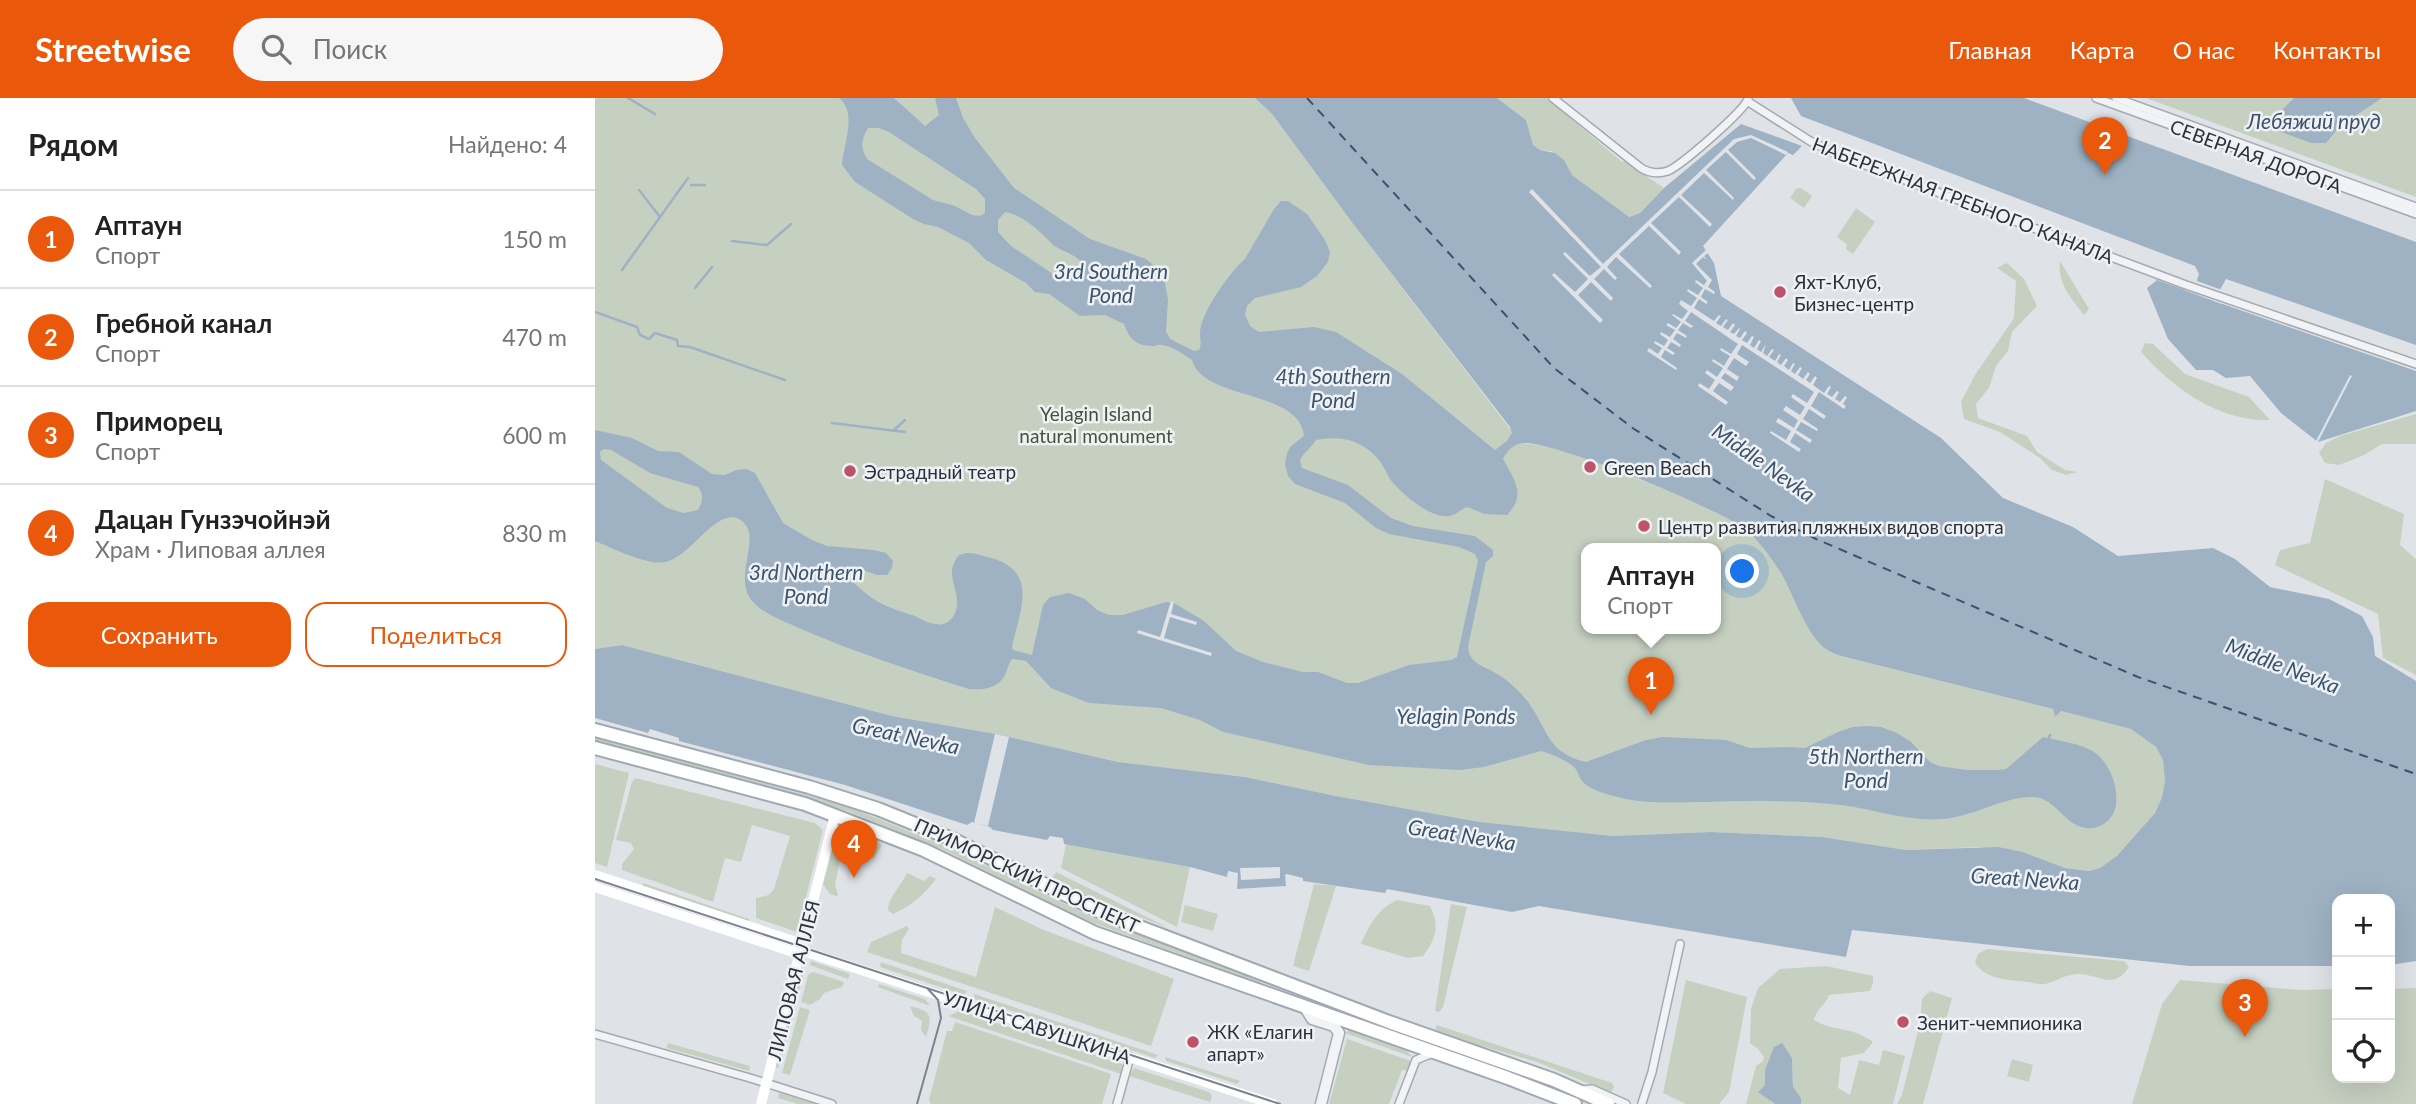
<!DOCTYPE html>
<html lang="ru">
<head>
<meta charset="utf-8">
<style>
  :root { --surface:#fff; --page:#f6f6f6; --text:#222; --muted:#767676; --line:#e0e0e0; --accent:#ea580c }
  body { margin:0; font-family:Lato,sans-serif; background:var(--page); color:var(--text) }
  .controls { position:absolute; right:21px; bottom:21px; display:grid; overflow:hidden; border-radius:14px; box-shadow:0 7px 28px #0002 }
  .controls button { width:63px; height:63px; display:grid; place-items:center; padding:0; border:0; border-bottom:2px solid var(--line); background:var(--surface); color:var(--text); font:35px sans-serif }
  .you { position:absolute; left:1148px; top:474px; width:24px; height:24px; margin:-18px; border:5px solid #fff; border-radius:50%; background:#1a73e8; box-shadow:0 0 0 10px #1a73e833 }
  .badge { display:grid; place-items:center; width:46px; height:46px; border-radius:50%; background:var(--accent); color:#fff; font-size:23px; font-weight:700 }
  .pin { position:absolute; translate:-50% -58px; filter:drop-shadow(0 2px 4px #0008) }
  .pin::after { content:''; position:absolute; top:37px; width:24px; height:21px; background:inherit; clip-path:polygon(0 0,100% 0,50% 100%) }
  .popup { position:absolute; left:986px; top:445px; width:140px; height:91px; box-sizing:border-box; display:grid; place-content:center; border-radius:14px; background:var(--surface); filter:drop-shadow(0 2px 5px #0005); font-size:23px; white-space:nowrap; color:var(--muted) }
  .popup b { font-size:26px; color:var(--text) }
  .popup::after { content:''; position:absolute; left:50%; top:100%; margin-left:-14px; border:14px solid transparent; border-top-color:var(--surface) }
  .list { margin:0; padding:0; list-style:none }
  h2 { display:flex; justify-content:space-between; align-items:center; height:91px; margin:0; padding:0 28px; font-size:30px }
  h2 small { font-size:23px; font-weight:400; color:var(--muted) }
  .list li { display:grid; grid-template-columns:46px 1fr auto; gap:21px; align-items:center; box-sizing:border-box; height:98px; padding:0 28px; border-top:2px solid var(--line) }
  .list b { display:block; font-size:26px; white-space:nowrap }
  .list p { margin:0; font-size:23px; white-space:nowrap; color:var(--muted) }
  .list em { font-size:23px; font-style:normal; color:var(--muted) }
  .actions { display:flex; gap:14px; padding:21px 28px }
  .actions a { flex:1; padding:16px 0; border:2px solid var(--accent); border-radius:21px; text-align:center; font-size:24px; color:var(--accent) }
  .actions .main { background:var(--accent); color:#fff }
  .icon { flex:none; width:38px; height:38px; fill:none; stroke:currentColor; stroke-width:2; stroke-linecap:round; stroke-linejoin:round }
  .map { position:relative; flex:none; width:1821px; height:1006px; overflow:hidden }
  header { display:flex; align-items:center; gap:42px; box-sizing:border-box; height:98px; padding:0 35px; background:var(--accent); color:#fff }
  header strong { font-size:33px }
  nav { display:flex; gap:38px; margin-inline-start:auto; font-size:24px }
  .search { width:490px; height:63px; background:var(--page); display:flex; align-items:center; gap:18px; box-sizing:border-box; padding:0 24px; border-radius:38px; color:var(--muted); font-size:26px }
  main { display:flex }
  aside { flex:1; background:var(--surface) }
  .map>svg:first-child { display:block }
</style>
</head>
<body>
<header>
<strong>Streetwise</strong>
<div class="search"><svg class="icon" aria-label="search" viewBox="0 0 24 24"><circle cx="10" cy="10" r="6"/><path d="M15 15l6 6"/></svg>Поиск</div>
<nav><a>Главная</a><a>Карта</a><a>О нас</a><a>Контакты</a></nav>
</header>
<main>
<aside>
<h2>Рядом<small>Найдено: 4</small></h2>
<ul class="list">
<li><span class="badge">1</span><div><b>Аптаун</b><p>Спорт</p></div><em>150 m</em></li>
<li><span class="badge">2</span><div><b>Гребной канал</b><p>Спорт</p></div><em>470 m</em></li>
<li><span class="badge">3</span><div><b>Приморец</b><p>Спорт</p></div><em>600 m</em></li>
<li><span class="badge">4</span><div><b>Дацан Гунзэчойнэй</b><p>Храм · Липовая аллея</p></div><em>830 m</em></li>
</ul>
<div class="actions"><a class="main">Сохранить</a><a>Поделиться</a></div>
</aside>
<div class="map">
<svg width="1821" height="1006" viewBox="0 0 1821 1006">
  <rect width="100%" height="100%" fill="#dfe3e7"/>
  <g fill="#c6d0c1" fill-rule="evenodd">
    <path d="M0,0H660L677,16L759,127L926,345C970,348 1012,369 1053,385C1084,397 1130,411 1154,434C1182,461 1198,499 1219,532C1223,538 1228,549 1234,553C1239,557 1248,558 1254,560L1458,611L1460,618L1466,613L1536,631L1561,649L1568,662L1570,683L1567,699L1560,715L1522,759L1505,770L1494,773L1470,770L1428,754L1383,749L1311,752L1227,739L1116,734L1018,738L885,724L741,698L650,679L523,664L401,636L297,618L27,547L0,551ZM991,451H1121V531H991Z"/>
    <path d="M902,0H952L1027,64L1029,63L1069,90L1045,115L1033,119L977,77L969,62L956,53L945,52L937,47L931,22Z"/>
    <path d="M1551,0H1821V99Z"/>
    <path d="M1206,90L1217,98L1209,110L1195,100L1201,91Z"/>
    <path d="M1261,110L1280,124L1258,156L1251,151L1252,146L1242,139Z"/>
    <path d="M1465,163L1494,211L1489,217C1476,200 1462,185 1465,163Z"/>
    <path d="M1412,165L1429,181L1442,208L1417,234L1413,253L1401,268L1394,290L1381,306L1383,320L1432,338L1442,354L1470,372L1482,374L1471,377L1457,372L1445,360L1405,334L1369,321L1366,304L1380,277L1419,220L1421,183L1402,170Z"/>
    <path d="M1550,245L1558,246L1590,276L1654,299L1675,322C1624,324 1578,290 1546,254Z"/>
    <path d="M1821,316V346H1787L1767,358L1744,367L1730,365L1724,355L1731,345L1745,338Z"/>
    <path d="M1730,381L1809,416L1805,447L1821,461V577L1788,560L1783,516L1680,467L1685,452L1715,445Z"/>
    <path d="M0,639L254,709L353,749L505,823L666,881L665,885L504,827L470,813L351,753L253,713L0,644Z"/>
    <path d="M0,666L34,675L12,769L0,765Z"/>
    <path d="M40,680L220,725L228,732L202,834L161,820V800L174,797L179,791L195,738L157,727L146,764L130,760L118,804L27,772V766L39,751L36,745L21,742L37,684Z"/>
    <path d="M245,734L283,743L287,747L278,761C269,749 260,753 246,756L240,787L243,797L241,798L235,796L228,786L241,738Z"/>
    <path d="M471,746L595,769L582,829L466,770Z"/>
    <path d="M461,774L574,830L510,806L456,782Z"/>
    <path d="M312,775L329,783L335,778L341,781C329,797 316,808 298,816L293,812C293,800 307,786 312,775Z"/>
    <path d="M48,785L154,821L153,825L47,789Z"/>
    <path d="M719,786L741,788L714,873L698,868Z"/>
    <path d="M802,802L835,808C845,828 841,841 828,858L813,860L766,846C774,827 783,811 802,802Z"/>
    <path d="M856,806L872,809L848,909L844,914L840,913Z"/>
    <path d="M590,807L623,816L618,833L586,824Z"/>
    <path d="M400,809L449,832L579,881L556,948L272,854L276,844L312,828L314,831L307,842L306,855L381,879Z"/>
    <path d="M1392,851L1529,863L1534,869C1517,894 1504,875 1481,876C1469,877 1460,884 1450,886C1446,887 1438,885 1434,884C1415,882 1391,882 1380,865L1383,856Z"/>
    <path d="M216,863L255,876L253,881L215,867Z"/>
    <path d="M286,864L372,893L369,897L285,869Z"/>
    <path d="M1231,868L1278,878V885L1275,893L1234,897C1231,907 1221,911 1219,922C1241,935 1255,927 1278,944L1269,955L1246,960L1243,990L1255,997L1264,962L1284,967L1288,952L1310,958L1298,1006H1206V1000L1198,990L1197,960L1179,950C1171,975 1167,977 1176,1004L1180,1006H1151L1161,968L1168,963L1169,959L1163,951L1155,945L1156,911L1163,890L1185,871Z"/>
    <path d="M207,870L210,871L183,970L180,969Z"/>
    <path d="M218,874L249,884L247,889L229,895L225,901L215,907L206,904L213,877Z"/>
    <path d="M1091,882L1152,899L1134,994L1124,1006H1091L1068,995Z"/>
    <path d="M1585,882L1706,892L1742,891V980H1795V891L1821,890V1006H1537L1567,906Z"/>
    <path d="M284,886L330,901L335,908L283,889Z"/>
    <path d="M1335,893L1357,900L1332,992L1328,1006H1302L1307,997L1325,925L1327,901Z"/>
    <path d="M379,896L563,957L560,960L380,901Z"/>
    <path d="M315,908C338,914 337,917 331,939L326,932L327,923L319,918Z"/>
    <path d="M205,909L215,912L195,977L187,975Z"/>
    <path d="M365,913L527,966L526,976L353,918Z"/>
    <path d="M360,924L516,976L507,1006H336L334,1002L352,933H357Z"/>
    <path d="M842,927L1017,985L1019,989L1016,995L942,964L883,947L840,932Z"/>
    <path d="M754,932L811,952L817,959L750,935Z"/>
    <path d="M752,941L816,963L813,973L807,972L794,1006H734Z"/>
    <path d="M73,945L155,968L154,973L72,950Z"/>
    <path d="M570,959L645,983L642,986L571,963Z"/>
    <path d="M1417,961L1438,967L1434,984L1412,978Z"/>
    <path d="M539,970L614,994L617,998L615,1004L534,978Z"/>
    <path d="M185,993L226,1006H203L183,1000Z"/>
  </g>
  <g fill="#9eb2c3" fill-rule="evenodd">
    <path d="M244,0H299L330,28L344,17L340,0H361L368,20L380,40L419,90L495,141L551,161L564,172L570,185L573,202L571,233L575,241L599,253L604,252C607,245 605,242 605,235C606,214 634,175 650,161L679,111L686,103H693L712,116L730,142L735,154L733,164L722,178L706,189L660,200L652,208L650,217L655,228L664,234L719,229L741,234L807,276L900,352L912,343L917,335L915,329L759,127L677,16L660,0H902L931,22L938,47L945,52L960,55L969,62L977,77L1034,119L1045,115L1069,90L1146,26L1207,48L1198,57L1193,55L1108,148L1119,165L1126,198L1346,340L1408,400L1478,429L1523,458L1618,450L1640,461L1675,489L1734,501L1767,518L1778,539L1780,558L1821,583V863L1795,867V801H1742V868H1595L1257,832L1251,859L944,808L917,814L792,791L790,795L708,783V780L692,776L690,777L691,788L642,791L643,775L633,773L632,779L595,769L469,746L468,740L455,738L452,742L398,732L395,729L377,724L372,727L250,687L84,643V640L55,631L53,635L0,620V551L27,547L297,618L401,636L523,664L650,679L741,698L885,724L1018,738L1116,734L1227,739L1311,752L1403,749L1428,754L1470,770L1494,773L1505,770L1522,758L1560,715L1567,699L1570,683L1568,662L1561,649L1536,631L1466,613L1460,619L1458,611L1254,560C1248,558 1240,557 1234,553C1213,542 1199,497 1187,477C1178,462 1166,446 1154,434C1132,413 957,342 928,345C918,346 912,353 908,361C919,381 932,397 912,417L890,416L872,409C867,411 863,415 858,417C840,425 805,395 795,381C791,375 789,368 784,362C768,342 745,337 721,342C716,350 708,355 705,362L707,370L753,387L796,420L818,428L880,438L898,452V458L891,464L873,549C875,568 891,568 904,577C912,582 923,592 929,599C953,626 948,654 991,664L1051,642L1068,639L1131,642L1155,650L1193,649L1210,650L1243,634L1258,629L1271,628L1286,629L1302,635L1316,644L1335,664L1344,668L1372,672H1401L1411,671L1417,666L1448,639C1464,643 1485,645 1499,654C1522,669 1536,724 1497,730C1471,733 1462,699 1438,699C1406,699 1379,719 1346,721C1309,724 1274,709 1237,706C1195,702 1151,703 1110,704C1084,704 1056,706 1031,701C1018,698 995,693 987,683C984,679 983,673 979,669C971,662 956,656 946,653L889,669L865,672L774,667L628,634L605,622L566,610L494,605L456,590L431,563L417,561C413,566 413,571 410,577C403,591 387,592 374,591C317,573 259,554 204,530C189,523 170,517 158,504C135,479 171,436 144,421C121,409 96,459 70,464C53,468 17,450 0,443V332L37,340L63,353L84,354L117,376L130,377L141,372L151,371L160,375L188,425L217,442L232,448L279,452L291,455L298,463L297,470L292,477H282L262,470L256,475L255,481C279,505 289,508 320,518C326,521 332,525 340,526C353,529 363,517 362,503C361,486 350,474 364,457C376,452 384,457 396,460C444,473 425,513 417,548L418,552L437,557L448,507L455,499L474,495L490,501L502,512L514,517H528L571,504L579,505L609,523L641,553L668,564L708,574H723L752,585H763L814,567L856,562L862,559L883,463L880,456L864,449L794,436L781,430L750,405L700,386L693,378L690,366L692,355L696,348L709,338C705,291 608,303 597,262C589,257 577,248 567,247C559,246 564,249 556,248C541,248 533,239 529,226L510,217L485,218L454,196L440,194L431,185L391,162L374,145L343,129L329,126L318,121L260,84L247,67C248,47 263,15 244,0ZM273,30H284L294,34L381,91L390,101V115L385,118L377,117L360,108L338,102L272,61C265,49 266,42 273,30ZM410,114C426,116 445,133 456,145C464,153 477,154 485,163L483,172L476,181L467,182L416,148L403,134V122ZM9,351L16,352L55,375L103,389C109,397 108,403 103,412L89,415L72,410L6,362L5,354Z"/>
    <path d="M1196,0H1429L1821,144V247L1631,181L1619,203L1821,273V313L1723,344L1686,315L1655,278L1631,280L1618,272H1601L1573,241L1552,190L1562,182L1598,195L1604,176L1600,168L1206,18Z"/>
    <path d="M1699,0H1787L1745,28L1731,45H1716L1686,34L1682,31L1681,18Z"/>
    <path d="M1187,945L1197,960L1198,989L1206,1000V1006H1180L1163,994L1170,987V972L1179,949Z"/>
  </g>
  <g fill="#dfe3e7">
    <path d="M1156,37L1193,54L1191,57L1156,40L1142,44L1133,52L1161,80L1159,82L1131,54L1111,72L1139,100L1138,102L1109,75L1086,97L1117,126L1115,129L1084,99L1056,125L1086,154L1084,157L1054,128L1024,156L1057,188L1055,190L1021,159L1012,169L1022,180L1020,182L1009,171L999,181L1018,200L1016,203L996,184L983,197L1008,222L1005,225L957,177L959,175L980,194L993,181L968,156L970,154L995,178L1006,169L934,94L937,91L1008,166L1139,41Z"/>
    <path d="M1111,152L1113,155L1109,158L1112,162L1108,159L1101,166L1117,182L1113,189L1120,194L1119,196L1110,191L1106,199L1113,204L1111,206L1104,201L1099,210L1119,223L1124,217L1126,218L1121,225L1126,228L1131,221L1133,222L1128,229L1133,232L1138,225L1140,227L1135,234L1139,236L1144,230L1145,231L1141,238L1145,240L1150,233L1152,235L1147,242L1152,245L1157,238L1159,239L1155,247L1159,250L1164,242L1166,243L1162,251L1166,254L1171,246L1168,255L1172,258L1177,251L1179,252L1174,259L1180,263L1184,256L1186,257L1182,264L1186,267L1191,260L1193,262L1189,268L1194,272L1198,265L1200,266L1196,273L1200,276L1205,269L1207,270L1203,277L1208,281L1213,274L1215,276L1211,282L1215,285L1220,278L1222,280L1218,287L1229,295L1234,288L1236,289L1232,296L1237,299L1242,293L1244,294L1240,301L1245,304L1250,298L1252,299L1248,306L1251,308L1249,311L1224,294L1216,308L1231,318L1229,321L1214,311L1208,321L1223,331L1222,333L1206,324L1201,332L1217,342L1215,345L1200,335L1195,344L1206,351L1204,354L1175,335L1176,333L1191,342L1196,333L1181,324L1183,320L1199,330L1203,322L1188,312L1191,308L1205,317L1210,309L1196,299L1198,296L1212,305L1219,294L1147,247L1142,256L1154,264L1151,268L1139,260L1132,271L1144,279L1142,283L1130,275L1126,280L1139,289L1136,293L1124,285L1118,293L1133,304L1131,307L1103,288L1104,285L1114,291L1120,282L1110,275L1112,272L1122,279L1128,270L1117,263L1118,261L1129,268L1135,258L1125,252L1126,250L1136,256L1143,246L1096,214L1090,223L1098,228L1096,230L1088,225L1083,232L1092,238L1091,240L1082,235L1078,241L1086,247L1085,249L1076,244L1072,250L1080,255L1078,257L1070,252L1066,259L1082,270L1081,272L1052,253L1054,250L1063,256L1067,250L1059,245L1060,243L1069,248L1073,242L1065,236L1066,234L1075,239L1080,232L1071,227L1073,225L1081,230L1086,224L1077,217L1078,216L1087,221L1093,213L1084,206L1086,202L1096,208L1102,200L1092,193L1093,191L1103,197L1108,190L1100,184L1101,182L1109,187L1112,183L1097,165Z"/>
    <path d="M1599,182L1627,192L1624,201L1629,202L1627,206L1589,192L1591,189L1596,191Z"/>
    <path d="M1755,277L1757,278L1723,344L1721,343Z"/>
    <path d="M576,503L579,504L576,516L602,524L601,527L575,519L569,540L617,555L616,558L542,535L543,532L565,539Z"/>
    <path d="M400,636L414,639L393,728L379,725Z"/>
    <path d="M685,769V780L646,782L645,770Z"/>
  </g>
  <g fill="none" stroke-linecap="round" stroke-linejoin="round">
    <g stroke="#9eb2c3" stroke-width="2.5">
      <path d="M33,0L60,16"/>
      <path d="M96,87H110"/>
      <path d="M44,92L65,119"/>
      <path d="M137,143L172,147L196,126"/>
      <path d="M27,172L93,80"/>
      <path d="M100,190L117,169"/>
      <path d="M0,214L42,229L45,237L54,241L60,235L82,242L83,248L95,249L190,282"/>
      <path d="M237,325L310,334"/>
      <path d="M298,333L310,322"/>
      <path d="M1454,640L1455,637"/>
    </g>
    <path stroke="#39536b" stroke-width="2" stroke-dasharray="9 7" stroke-linecap="butt" d="M712,0L959,270L1039,331L1176,418L1221,441L1543,579L1821,676"/>
    <g stroke="#a5aab0" stroke-width="10">
      <g id="minor">
        <path d="M958,0L1046,70C1054,75 1063,76 1073,73C1088,66 1144,17 1153,2"/>
        <path d="M1501,0L1821,116"/>
        <path d="M1521,0L1821,109"/>
        <path d="M1152,3L1215,43L1246,58L1591,187L1821,266"/>
        <path d="M0,936L155,980L237,1006"/>
        <path d="M986,992L997,991L1031,1006"/>
        <path d="M1047,1005L1057,974L1085,846"/>
        <path d="M522,1006L535,959"/>
        <path d="M804,1006L821,962L838,955"/>
      </g>
    </g>
    <g stroke="#a5aab0" stroke-width="13">
      <path id="tertiary" d="M709,908L717,921L739,928L744,935L726,1006"/>
    </g>
    <g stroke="#a0a8b1" stroke-width="16">
      <g id="primary">
        <path d="M0,632L214,689L283,711L357,741L508,815L794,924L959,982L1013,1006"/>
        <path d="M0,650L210,706L329,752L500,835L913,980L980,1006"/>
      </g>
    </g>
    <use href="#minor" stroke="#f2f3f6" stroke-width="7"/>
    <use href="#tertiary" stroke="#f2f3f6" stroke-width="10"/>
    <g stroke="#fff" stroke-width="10">
      <path d="M0,777L201,844L205,852"/>
      <path d="M0,789L198,854L205,852L678,1006"/>
      <path d="M166,1006L240,717"/>
    </g>
    <use href="#primary" stroke="#fff" stroke-width="12"/>
    <g stroke="#7b838f" stroke-width="2">
      <path d="M0,781L685,1006"/>
      <path d="M322,1006L346,920L343,902L333,891"/>
    </g>
  </g>
  <g fill="#be5269" stroke="#eff1f5" stroke-width="2.5">
    <circle cx="1185" cy="194" r="7"/>
    <circle cx="995" cy="369" r="7"/>
    <circle cx="255" cy="373" r="7"/>
    <circle cx="1049" cy="428" r="7"/>
    <circle cx="1308" cy="924" r="7"/>
    <circle cx="598" cy="944" r="7"/>
  </g>
  <g text-anchor="middle" dominant-baseline="central" stroke-width="5" stroke-linejoin="round" paint-order="stroke">
    <g font-size="19" fill="#2a323c" stroke="#eff1f5">
      <text transform="translate(1661 58) rotate(20)">СЕВЕРНАЯ ДОРОГА</text>
      <text transform="translate(1368 102) rotate(21)">НАБЕРЕЖНАЯ ГРЕБНОГО КАНАЛА</text>
      <text transform="translate(432 777) rotate(25)">ПРИМОРСКИЙ ПРОСПЕКТ</text>
      <text transform="translate(198 882) rotate(-76)">ЛИПОВАЯ АЛЛЕЯ</text>
      <text transform="translate(442 929) rotate(18)">УЛИЦА САВУШКИНА</text>
    </g>
    <g font-size="19" fill="#2a323c" stroke="#eff1f5" text-anchor="start">
      <text x="1199" y="183">Яхт-Клуб,<tspan x="1199" dy="22">Бизнес-центр</tspan></text>
      <text x="1009" y="369">Green Beach</text>
      <text x="269" y="373">Эстрадный театр</text>
      <text x="1063" y="428">Центр развития пляжных видов спорта</text>
      <text x="1322" y="924">Зенит-чемпионика</text>
      <text x="612" y="933">ЖК «Елагин<tspan x="612" dy="22">апарт»</tspan></text>
    </g>
    <g font-size="19" fill="#405639" stroke="#eff1f5">
      <text x="501" y="315">Yelagin Island<tspan x="501" dy="22">natural monument</tspan></text>
    </g>
    <g font-size="21" font-style="italic" fill="#39536b" stroke="#eff1f5">
      <text x="1719" y="22">Лебяжий пруд</text>
      <text x="516" y="172">3rd Southern<tspan x="516" dy="24">Pond</tspan></text>
      <text x="738" y="277">4th Southern<tspan x="738" dy="24">Pond</tspan></text>
      <text transform="translate(1169 364) rotate(35)">Middle Nevka</text>
      <text x="211" y="473">3rd Northern<tspan x="211" dy="24">Pond</tspan></text>
      <text transform="translate(1688 567) rotate(21)">Middle Nevka</text>
      <text x="861" y="617">Yelagin Ponds</text>
      <text transform="translate(311 637) rotate(12)">Great Nevka</text>
      <text x="1271" y="657">5th Northern<tspan x="1271" dy="24">Pond</tspan></text>
      <text transform="translate(867 736) rotate(9)">Great Nevka</text>
      <text transform="translate(1430 780) rotate(4)">Great Nevka</text>
    </g>
  </g>
</svg>
<div class="controls">
<button>+</button>
<button>−</button>
<button><svg class="icon" aria-label="locate" viewBox="0 0 24 24"><circle cx="12" cy="12" r="6"/><path d="M12 2v4M12 18v4M2 12h4M18 12h4"/></svg></button>
</div>
<div class="you"></div>
<div class="pin badge" style="left:1056px;top:617px">1</div>
<div class="popup"><b>Аптаун</b>Спорт</div>
<div class="pin badge" style="left:1510px;top:77px">2</div>
<div class="pin badge" style="left:1650px;top:939px">3</div>
<div class="pin badge" style="left:259px;top:780px">4</div>
</div>
</main>
</body>
</html>
